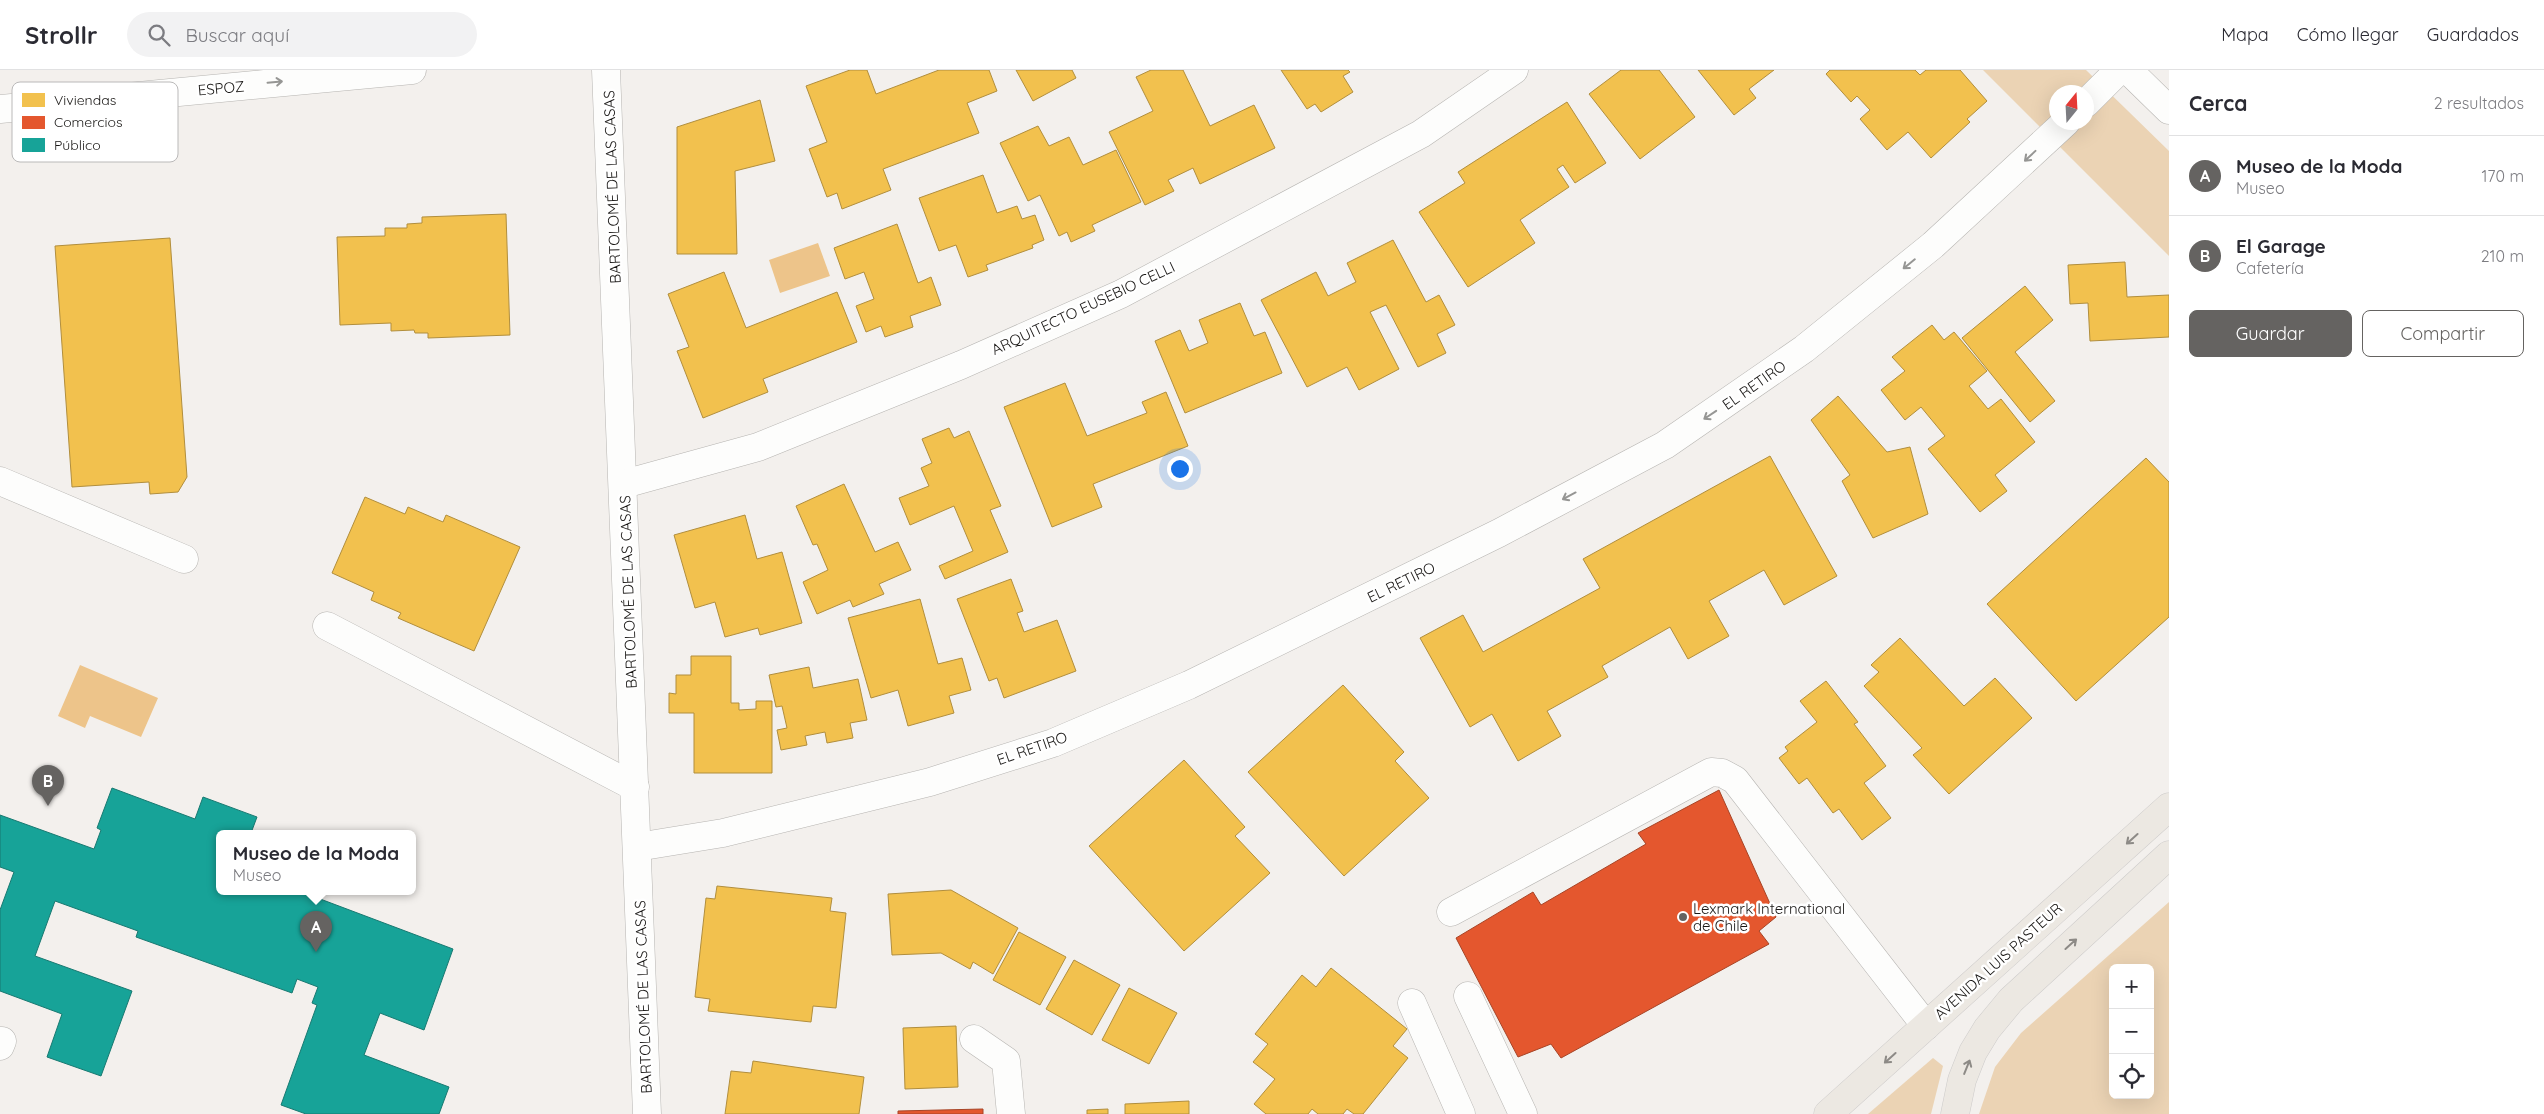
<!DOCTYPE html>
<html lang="es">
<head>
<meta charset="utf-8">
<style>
  :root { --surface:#fff; --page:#f2f2f3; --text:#2b2b33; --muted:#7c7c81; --line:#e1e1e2; --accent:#656361 }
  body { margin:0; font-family:Quicksand,sans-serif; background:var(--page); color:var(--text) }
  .controls { position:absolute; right:15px; bottom:15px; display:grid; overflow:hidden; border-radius:8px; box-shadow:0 5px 20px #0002 }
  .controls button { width:45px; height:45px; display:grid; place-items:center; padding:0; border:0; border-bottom:1px solid var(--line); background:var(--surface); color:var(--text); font:25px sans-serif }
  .compass { position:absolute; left:2049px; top:15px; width:45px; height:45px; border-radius:50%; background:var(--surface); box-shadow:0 5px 20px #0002; rotate:18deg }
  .you { position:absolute; left:1179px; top:398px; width:18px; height:18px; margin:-12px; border:4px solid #fff; border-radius:50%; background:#1a73e8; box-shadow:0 0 0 8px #1a73e833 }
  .badge { display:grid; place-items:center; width:32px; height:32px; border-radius:50%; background:var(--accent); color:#fff; font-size:16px; font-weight:700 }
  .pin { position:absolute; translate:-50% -41px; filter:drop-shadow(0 1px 2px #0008) }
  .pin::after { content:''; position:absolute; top:26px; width:18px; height:15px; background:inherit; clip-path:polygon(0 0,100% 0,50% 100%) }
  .popup { position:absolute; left:216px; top:760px; width:200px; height:65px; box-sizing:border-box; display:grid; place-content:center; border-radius:8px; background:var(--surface); filter:drop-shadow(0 1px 4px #0005); font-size:16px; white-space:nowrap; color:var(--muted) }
  .popup b { font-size:19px; color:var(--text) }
  .popup::after { content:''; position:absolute; left:50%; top:100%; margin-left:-10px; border:10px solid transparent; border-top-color:var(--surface) }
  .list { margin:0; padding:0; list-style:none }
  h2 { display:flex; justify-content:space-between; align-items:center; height:65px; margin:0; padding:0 20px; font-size:21px }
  h2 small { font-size:16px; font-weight:400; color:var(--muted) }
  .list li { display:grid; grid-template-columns:32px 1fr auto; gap:15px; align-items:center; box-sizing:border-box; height:80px; padding:0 20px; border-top:1px solid var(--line) }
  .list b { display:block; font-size:19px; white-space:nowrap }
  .list p { margin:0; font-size:16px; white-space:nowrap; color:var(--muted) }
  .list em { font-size:16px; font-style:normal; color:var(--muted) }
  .actions { display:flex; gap:10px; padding:15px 20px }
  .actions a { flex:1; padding:11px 0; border:1px solid var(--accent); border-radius:8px; text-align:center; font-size:18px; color:var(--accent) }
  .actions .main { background:var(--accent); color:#fff }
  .icon { flex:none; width:28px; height:28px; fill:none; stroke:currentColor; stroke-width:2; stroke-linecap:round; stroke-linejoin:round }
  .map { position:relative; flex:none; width:2169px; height:1044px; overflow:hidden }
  header { display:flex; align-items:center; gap:30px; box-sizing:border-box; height:70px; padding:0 25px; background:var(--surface); border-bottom:1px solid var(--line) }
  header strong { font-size:24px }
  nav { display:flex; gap:28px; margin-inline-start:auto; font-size:18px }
  .search { width:350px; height:45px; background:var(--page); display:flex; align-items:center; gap:12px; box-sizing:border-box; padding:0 18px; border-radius:28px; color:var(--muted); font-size:19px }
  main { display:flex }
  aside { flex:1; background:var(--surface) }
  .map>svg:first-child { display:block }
</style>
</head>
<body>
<header>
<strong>Strollr</strong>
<div class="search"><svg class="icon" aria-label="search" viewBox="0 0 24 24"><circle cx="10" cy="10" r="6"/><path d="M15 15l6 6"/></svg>Buscar aquí</div>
<nav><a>Mapa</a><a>Cómo llegar</a><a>Guardados</a></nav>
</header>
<main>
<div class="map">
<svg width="2169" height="1044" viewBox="0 0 2169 1044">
  <rect width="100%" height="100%" fill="#f3f0ed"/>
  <g fill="#ebd3b4" fill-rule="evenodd">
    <path d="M1983,0H2086L2169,81V186ZM2056,22H2086V52H2056Z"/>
    <path d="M2169,832V1044H1979L1995,997L2021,963ZM2113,898H2150V1025H2113Z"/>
    <path d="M1933,988L1943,996L1931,1044H1868Z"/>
  </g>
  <g fill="#edc48a">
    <path d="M818,173L830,206L780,223L769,190Z"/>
    <path d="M80,595L158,628L141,667L90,646L85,658L58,646Z"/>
  </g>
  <g fill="#f2c14e" stroke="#b18e3d">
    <path d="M850,0H867L876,24L939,0H989L997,21L967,33L979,63L883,99L891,120L842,139L837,123L827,127L809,79L827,72L806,16Z"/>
    <path d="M1016,0H1072L1076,8L1033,31Z"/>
    <path d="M1151,0H1183L1210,56L1254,35L1275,78L1200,114L1193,98L1168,110L1174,121L1145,135L1109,62L1153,41L1136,7Z"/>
    <path d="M1281,0H1348L1350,2L1343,6L1353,22L1321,42L1315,34L1307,39Z"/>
    <path d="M1621,0H1659L1695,47L1640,89L1589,24Z"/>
    <path d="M1698,0H1774L1749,19L1756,28L1734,45Z"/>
    <path d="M1830,0H1915L1920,5L1926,0H1960L1987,31L1967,49L1970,52L1931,88L1908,62L1887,80L1860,49L1870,40L1857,26L1851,32L1826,4Z"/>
    <path d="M760,30L775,91L735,101L737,184H677V57Z"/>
    <path d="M1567,32L1606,93L1575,113L1563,95L1557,99L1569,117L1520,150L1535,173L1468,217L1419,142L1465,113L1458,102Z"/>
    <path d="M1038,56L1049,76L1069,67L1083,95L1116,80L1141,132L1092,155L1095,161L1071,172L1067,162L1059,166L1040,125L1028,131L1000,73Z"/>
    <path d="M983,105L997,143L1017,136L1022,149L1035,145L1044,170L1032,175L1033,178L986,195L988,200L968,207L956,175L939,181L919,128Z"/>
    <path d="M506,144L510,265L428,268V263H415L414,260L391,261V253L340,255L337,167L385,166V158H407V154L422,153V147Z"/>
    <path d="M897,154L918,213L931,207L941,235L910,246L913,257L885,267L881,256L866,262L856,236L874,229L864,202L845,209L834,178Z"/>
    <path d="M170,168L187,407L178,422L150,424L149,412L72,417L55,176Z"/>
    <path d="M1393,170L1426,232L1439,225L1455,255L1437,264L1446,283L1418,297L1386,235L1370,242L1399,299L1359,320L1347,297L1307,317L1261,230L1316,202L1328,226L1356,212L1347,193Z"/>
    <path d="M2125,192L2127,227L2169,225V267L2090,271L2088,233L2070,234L2068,195Z"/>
    <path d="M724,202L746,258L837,222L857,272L763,309L768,322L703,348L677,281L689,277L668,224Z"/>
    <path d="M2025,216L2053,250L2015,282L2055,331L2030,352L1962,268Z"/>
    <path d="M1240,233L1254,266L1265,262L1282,303L1185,343L1155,271L1180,260L1189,281L1208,273L1199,250Z"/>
    <path d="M1932,255L1944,270L1954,262L1987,301L1969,316L1988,339L2001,329L2035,372L1995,405L2007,421L1980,442L1928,379L1945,366L1921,337L1905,350L1881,320L1905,301L1892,287Z"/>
    <path d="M1065,313L1087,366L1147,343L1142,332L1166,322L1188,376L1093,414L1102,437L1052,457L1004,337Z"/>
    <path d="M1838,326L1887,382L1910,377L1928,444L1873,468L1842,411L1850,405L1811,350Z"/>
    <path d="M949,358L954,368L969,361L1001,436L990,440L1008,482L945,509L939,496L973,481L954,436L910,455L899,428L929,416L921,398L932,393L922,369Z"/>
    <path d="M1770,386L1837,506L1784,535L1764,500L1709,531L1729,566L1688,589L1670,557L1602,596L1608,607L1547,641L1561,666L1518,691L1492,644L1470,657L1420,568L1463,545L1483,582L1600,518L1583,489Z"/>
    <path d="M2146,388L2169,412V547L2076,631L1987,534Z"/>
    <path d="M844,414L875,482L898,472L911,500L879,514L884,524L853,537L850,530L817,544L803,512L828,500L817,474L813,475L796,436Z"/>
    <path d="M365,427L405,444L408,437L443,452L446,445L520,477L474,581L398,548L401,543L371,530L374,522L332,503Z"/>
    <path d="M745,445L757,489L782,482L802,553L760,565L758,558L725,567L715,532L695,538L674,465Z"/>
    <path d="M1011,509L1023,541L1017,543L1024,562L1057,550L1076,601L1004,628L997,608L989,611L957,529Z"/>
    <path d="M920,529L938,594L962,588L971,620L949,626L954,643L908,656L898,620L871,628L848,548Z"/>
    <path d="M1900,568L1964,636L1995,608L2032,648L1949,724L1913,685L1922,678L1864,616L1879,602L1871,595Z"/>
    <path d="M691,586H731V633H739V640L756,639V631H772V703H694V643H669V623L676,624V605H691Z"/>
    <path d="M809,597L813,618L858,609L867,650L850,653L853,668L827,673L825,662L805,666L807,675L781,680L777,660L787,658L782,636L776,637L769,605Z"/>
    <path d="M1826,611L1858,652L1854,654L1886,696L1864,713L1891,748L1862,770L1839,739L1833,743L1807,708L1799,714L1779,688L1788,681L1785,677L1817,652L1800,631Z"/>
    <path d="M1343,615L1404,682L1395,691L1429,728L1344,806L1248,702Z"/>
    <path d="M1184,690L1245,757L1235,766L1270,803L1184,881L1089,776Z"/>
    <path d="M717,816L832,828L830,841L846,843L836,938L813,936L811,952L708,941L710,929L695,927L706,828L715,829Z"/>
    <path d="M951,820L1018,858L993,904L973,892L970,899L941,883L892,885L888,824Z"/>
    <path d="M1019,862L1066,887L1040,935L993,910Z"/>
    <path d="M1074,890L1120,915L1092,965L1046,939Z"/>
    <path d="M1331,898L1407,959L1393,976L1408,988L1363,1044H1354L1347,1039L1343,1044H1318L1312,1039L1308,1044H1266L1254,1034L1275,1009L1253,992L1268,974L1255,964L1302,905L1316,917Z"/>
    <path d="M1129,918L1177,943L1149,994L1102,970Z"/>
    <path d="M956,956L958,1017L905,1019L903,958Z"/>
    <path d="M753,991L864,1007L859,1044H725L731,1001L751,1003Z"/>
    <path d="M1189,1031V1044H1125V1034Z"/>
    <path d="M1108,1039V1044H1087V1040Z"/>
  </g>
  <g fill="#e4572e" stroke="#a74426">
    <path d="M1719,720L1776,847L1759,861L1769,874L1561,988L1551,974L1518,987L1456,868L1533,822L1541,835L1646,774L1638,763Z"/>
    <path d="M983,1039V1044H898V1041Z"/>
  </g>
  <path fill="#17a398" stroke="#187971" d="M112,718L195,749L203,727L257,747L251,763H220V821H299L453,879L424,960L380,943L364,985L449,1017L439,1044H306L281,1035L317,935L312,933L318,917L297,909L292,923L136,867L138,861L55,831L35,886L132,921L101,1006L47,987L62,944L0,921V840L14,802L0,797V745L94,779L101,760L97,758Z"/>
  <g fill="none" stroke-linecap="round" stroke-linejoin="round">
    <g stroke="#b6b4b1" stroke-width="29">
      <g id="minor">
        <path d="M606,0L647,1044"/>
        <path d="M2128,0L2169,40"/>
        <path d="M2086,33L2119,0"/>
        <path d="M0,39L412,0"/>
        <path d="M0,411L184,489"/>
        <path d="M624,414L758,377L961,295L1121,224L1421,64L1514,0"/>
        <path d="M327,556L635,717"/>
        <path d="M637,777L723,763L930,712L1053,673L1189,615L1499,463L1665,375L1804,279L1933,175L2066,52"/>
        <path d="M1451,842L1711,702L1722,703L1735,710L1926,956"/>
        <path d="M1468,926L1523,1044"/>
        <path d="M1412,933L1461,1044"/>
        <path d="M974,969L1006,991L1011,1044"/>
        <path d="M0,976L2,971"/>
      </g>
    </g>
    <g stroke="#cdcbca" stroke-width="29">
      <g id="major">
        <path d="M1828,1044L2169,737"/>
        <path d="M1955,1044L1962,1010L1973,982L1987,959L2011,930L2169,785"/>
      </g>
    </g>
    <use href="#minor" stroke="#fdfdfc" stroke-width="28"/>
    <use href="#major" stroke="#ece8e2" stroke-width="28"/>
  </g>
  <defs><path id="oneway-shaft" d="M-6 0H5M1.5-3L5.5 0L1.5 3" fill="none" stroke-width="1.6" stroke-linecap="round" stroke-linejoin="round" transform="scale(1.25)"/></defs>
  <g stroke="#969694">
    <use href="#oneway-shaft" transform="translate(275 12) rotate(-5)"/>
    <use href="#oneway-shaft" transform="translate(2030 86) rotate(137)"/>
    <use href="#oneway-shaft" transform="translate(1909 194) rotate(141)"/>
    <use href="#oneway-shaft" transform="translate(1710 345) rotate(146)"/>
    <use href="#oneway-shaft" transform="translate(1569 426) rotate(152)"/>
  </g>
  <g stroke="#8d8a86">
    <use href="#oneway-shaft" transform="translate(2132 769) rotate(138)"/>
    <use href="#oneway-shaft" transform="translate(2071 874) rotate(-42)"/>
    <use href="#oneway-shaft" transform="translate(1890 988) rotate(138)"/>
    <use href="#oneway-shaft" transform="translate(1967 997) rotate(-68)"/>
  </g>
  <circle fill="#656361" stroke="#fff" stroke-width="2" cx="1683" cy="847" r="5"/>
  <g text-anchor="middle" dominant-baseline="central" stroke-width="5" stroke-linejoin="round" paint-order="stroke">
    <g font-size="15" fill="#191715" stroke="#fff">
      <text transform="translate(221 18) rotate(-5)">ESPOZ</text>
      <text transform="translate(612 117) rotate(-92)">BARTOLOMÉ DE LAS CASAS</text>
      <text transform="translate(1083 238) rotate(-25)">ARQUITECTO EUSEBIO CELLI</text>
      <text transform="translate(1754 315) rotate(-35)">EL RETIRO</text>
      <text transform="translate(1401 512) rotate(-26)">EL RETIRO</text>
      <text transform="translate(628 522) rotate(-92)">BARTOLOMÉ DE LAS CASAS</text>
      <text transform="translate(1032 678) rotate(-19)">EL RETIRO</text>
      <text transform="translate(1998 891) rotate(-42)">AVENIDA LUIS PASTEUR</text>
      <text transform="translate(643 927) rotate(-92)">BARTOLOMÉ DE LAS CASAS</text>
    </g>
    <g font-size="15" fill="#191715" stroke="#fff" text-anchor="start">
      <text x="1693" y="838">Lexmark International<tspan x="1693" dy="17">de Chile</tspan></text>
    </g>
  </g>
  <rect x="12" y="12" width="166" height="80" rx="8" fill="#fff" stroke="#bab9b9" stroke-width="1"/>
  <rect x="22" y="23" width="23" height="14" fill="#f2c14e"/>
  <rect x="22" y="46" width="23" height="13" fill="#e4572e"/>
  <rect x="22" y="68" width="23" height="14" fill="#17a398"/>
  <g font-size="14" fill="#191715">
    <text x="54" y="35">Viviendas</text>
    <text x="54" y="57">Comercios</text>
    <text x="54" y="80">Público</text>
  </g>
</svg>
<div class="controls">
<button>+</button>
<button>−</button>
<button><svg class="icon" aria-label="locate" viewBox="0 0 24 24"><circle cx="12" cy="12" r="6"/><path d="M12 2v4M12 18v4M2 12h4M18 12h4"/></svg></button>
</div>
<svg class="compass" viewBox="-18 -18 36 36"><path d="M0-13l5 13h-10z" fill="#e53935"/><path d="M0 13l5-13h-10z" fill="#7c7c81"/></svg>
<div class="you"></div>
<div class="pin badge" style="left:316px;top:882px">A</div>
<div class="popup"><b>Museo de la Moda</b>Museo</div>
<div class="pin badge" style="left:48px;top:736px">B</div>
</div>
<aside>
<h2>Cerca<small>2 resultados</small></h2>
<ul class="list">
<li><span class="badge">A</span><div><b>Museo de la Moda</b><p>Museo</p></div><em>170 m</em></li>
<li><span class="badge">B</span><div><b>El Garage</b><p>Cafetería</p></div><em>210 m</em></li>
</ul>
<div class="actions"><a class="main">Guardar</a><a>Compartir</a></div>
</aside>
</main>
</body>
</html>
